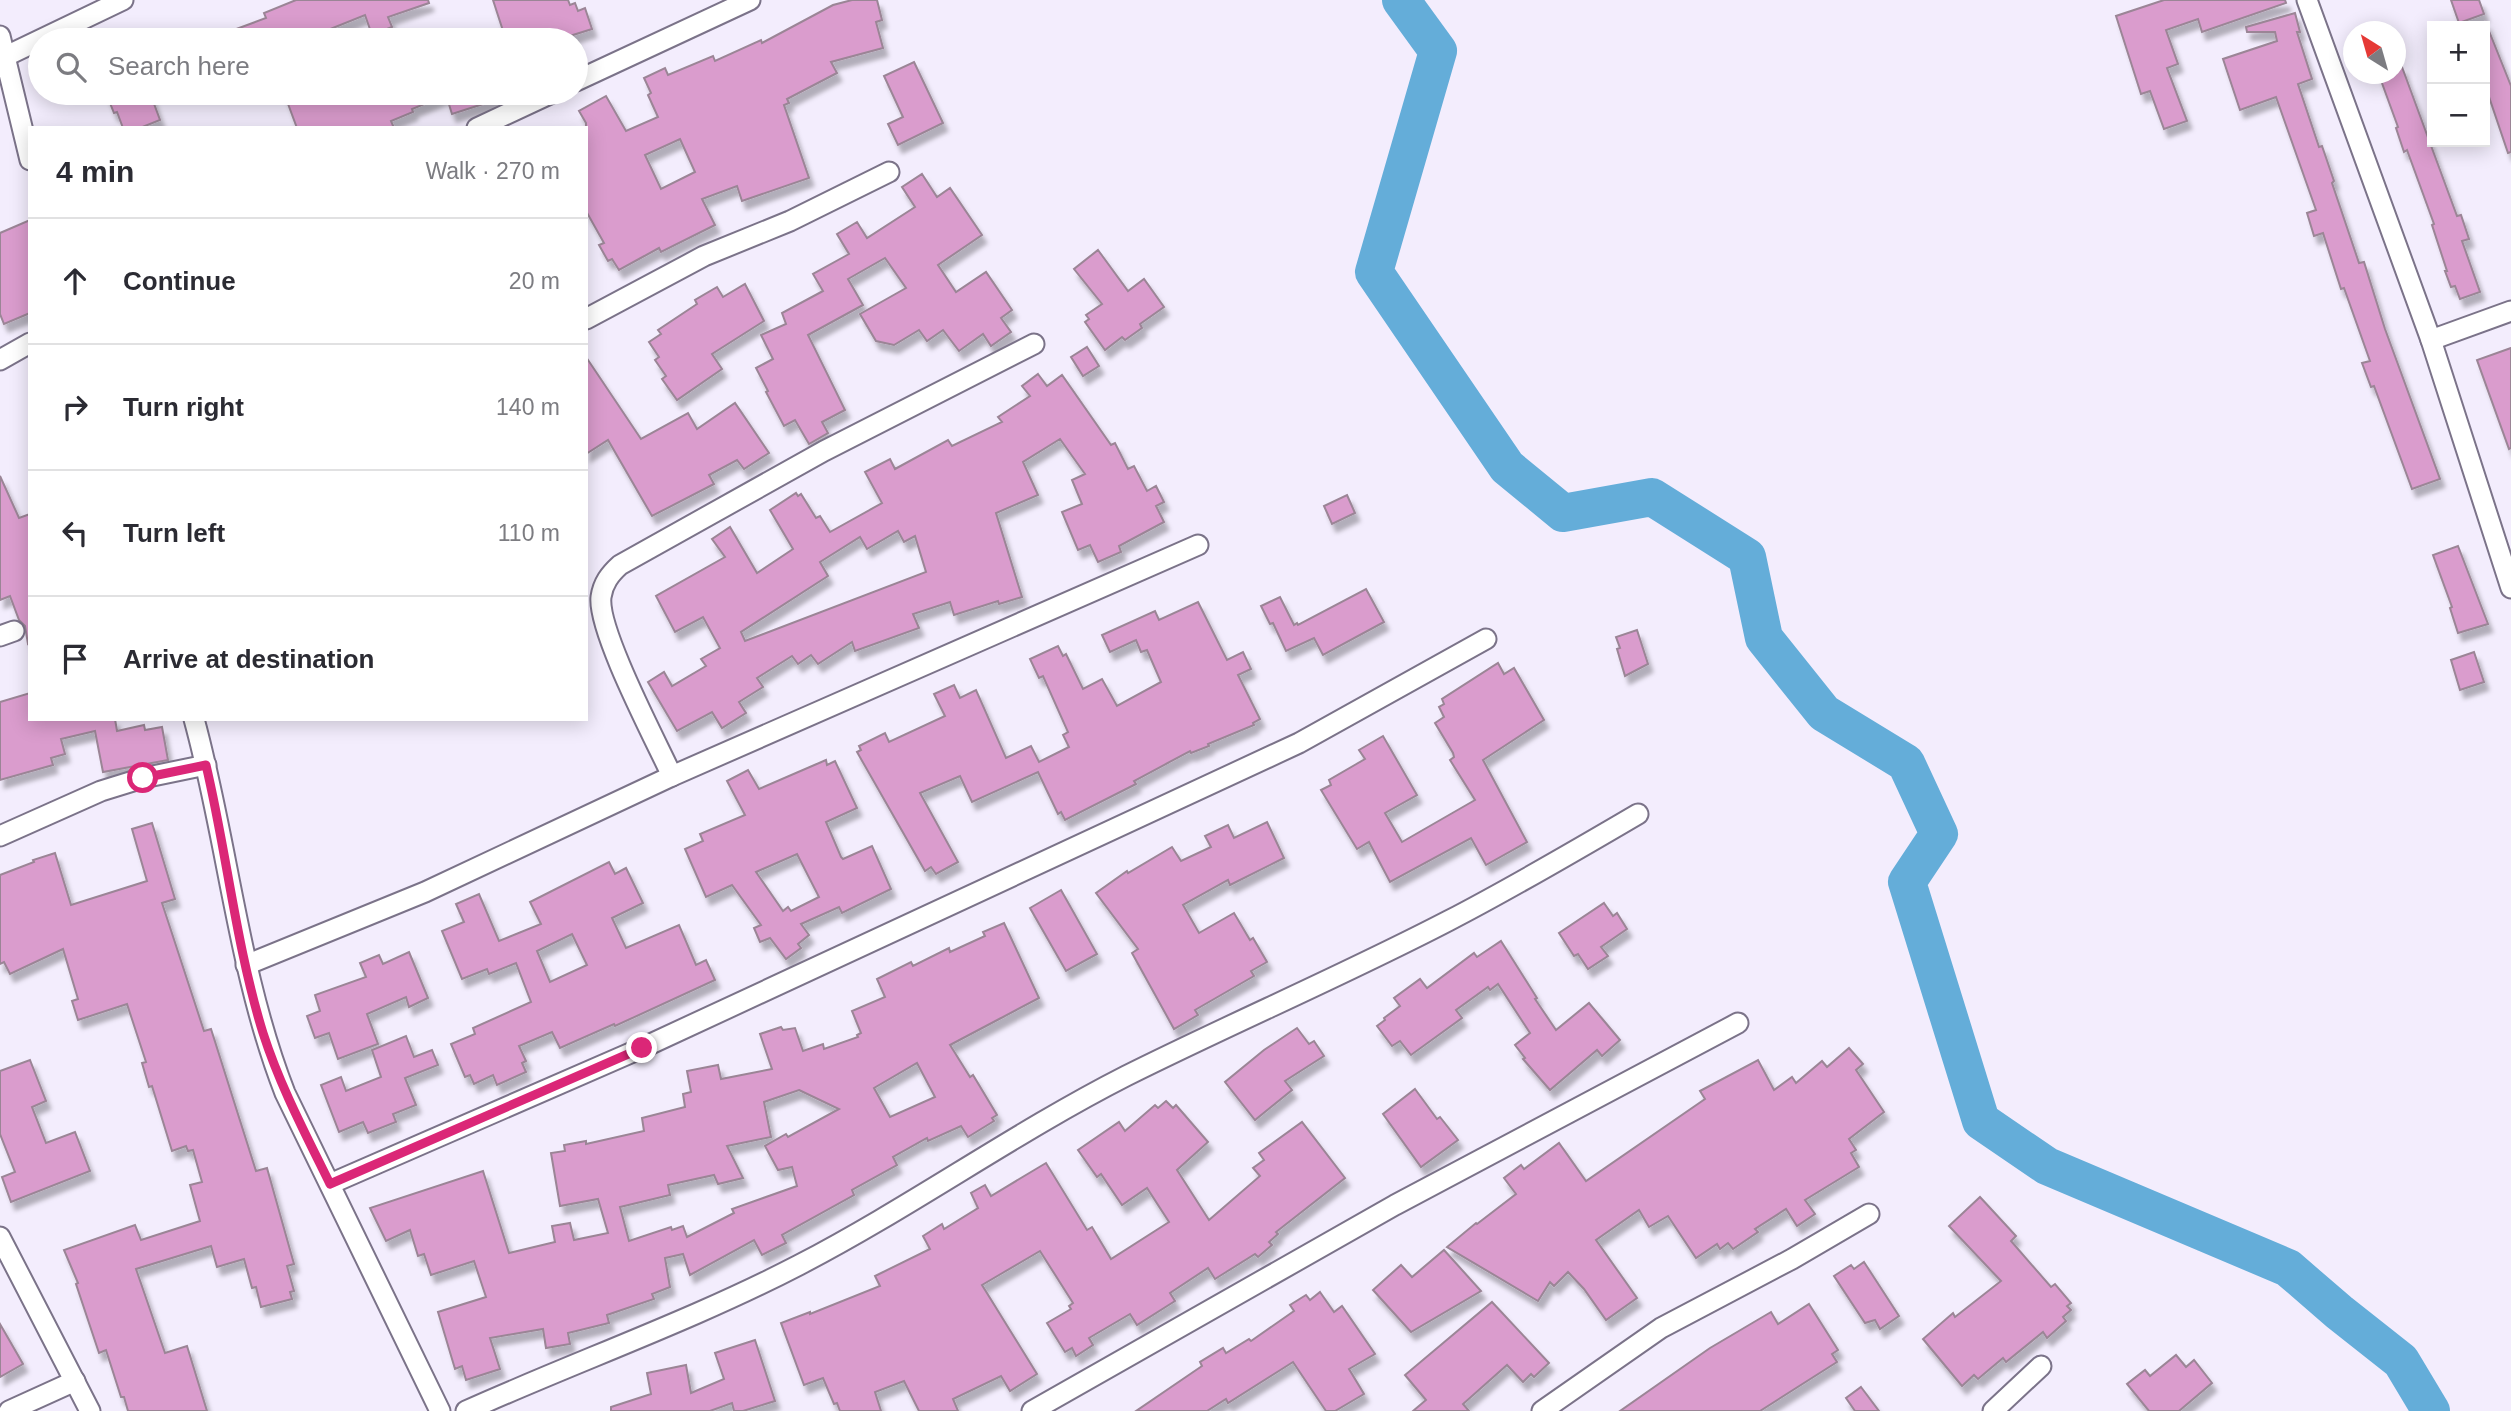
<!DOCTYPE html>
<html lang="en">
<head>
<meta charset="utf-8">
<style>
  :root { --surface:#fff; --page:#f2f2f3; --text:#2b2b33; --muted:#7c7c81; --line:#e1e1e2 }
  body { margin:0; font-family:Helvetica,sans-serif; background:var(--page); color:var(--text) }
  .controls { position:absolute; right:21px; top:21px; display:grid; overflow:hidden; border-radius:0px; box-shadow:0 4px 18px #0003 }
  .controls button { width:63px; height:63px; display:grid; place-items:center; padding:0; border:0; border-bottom:2px solid var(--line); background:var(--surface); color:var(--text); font:35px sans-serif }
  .compass { position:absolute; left:2343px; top:21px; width:63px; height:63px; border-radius:50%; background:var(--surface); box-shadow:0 4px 18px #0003; rotate:323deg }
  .stop { position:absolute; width:21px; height:21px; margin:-16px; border:5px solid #db2777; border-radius:50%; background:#fff }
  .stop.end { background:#db2777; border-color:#fff; box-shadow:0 2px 7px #0008 }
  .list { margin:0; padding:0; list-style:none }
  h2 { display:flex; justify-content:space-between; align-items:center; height:91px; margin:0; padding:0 28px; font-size:30px }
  h2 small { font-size:23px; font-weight:400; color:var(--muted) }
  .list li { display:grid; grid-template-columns:46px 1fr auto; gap:21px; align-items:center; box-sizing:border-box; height:126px; padding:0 28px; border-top:2px solid var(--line) }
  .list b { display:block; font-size:26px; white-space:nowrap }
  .list em { font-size:23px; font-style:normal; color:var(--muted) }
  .icon { flex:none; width:38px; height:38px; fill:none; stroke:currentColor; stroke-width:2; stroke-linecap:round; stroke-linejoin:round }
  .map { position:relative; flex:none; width:2511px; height:1411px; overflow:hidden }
  .search { position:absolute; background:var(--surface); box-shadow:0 4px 18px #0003; left:28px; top:28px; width:560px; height:77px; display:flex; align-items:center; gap:18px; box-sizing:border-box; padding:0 24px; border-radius:38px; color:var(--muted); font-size:26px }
  .panel { position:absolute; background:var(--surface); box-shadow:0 4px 18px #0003; left:28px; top:126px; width:560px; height:595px; border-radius:0px }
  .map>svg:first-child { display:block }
</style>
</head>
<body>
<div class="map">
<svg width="2511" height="1411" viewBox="0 0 2511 1411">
  <defs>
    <filter id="shadow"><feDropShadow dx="4.5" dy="8" stdDeviation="2" flood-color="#0004"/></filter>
  </defs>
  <rect width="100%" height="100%" fill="#f3edfd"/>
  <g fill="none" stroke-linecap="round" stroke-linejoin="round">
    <path stroke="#64add9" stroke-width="38" d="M1401,0L1438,51L1374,272L1507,467L1563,513L1652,497L1747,557L1764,638L1824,713L1906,763L1939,834L1907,882L1981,1121L2047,1166L2288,1268L2339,1312L2401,1361L2431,1411"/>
  </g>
  <g fill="#da9ccd" stroke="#9b8596" stroke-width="2" fill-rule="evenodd" filter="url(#shadow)">
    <path d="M296,0H428L429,3L388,17L392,27L372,35L365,15L303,40H212V38L266,18L264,13Z"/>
    <path d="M493,0H568L570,5L575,3L578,11L585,8L592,29L557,40L555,32L528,40H506Z"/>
    <path d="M852,0H877L882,20L876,22L883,48L831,62L837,73L787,99L789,103L784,105L809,178L742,201L737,186L702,199L715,225L661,252L659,248L619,270L612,259L608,261L599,245L604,243L586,211V123L579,111L606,96L626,131L658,117L648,95L651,93L644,78L665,68L668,75L713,56L715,61L761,40L762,43L833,5ZM680,139L695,172L661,189L645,155Z"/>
    <path d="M2164,0H2285L2286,3L2202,32L2198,19L2166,30L2178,64L2167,68L2187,121L2164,129L2150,91L2141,94L2116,16Z"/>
    <path d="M2451,0H2479L2484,14L2459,23Z"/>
    <path d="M2295,13L2300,32H2297L2312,79L2298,84L2319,147L2322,146L2334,181L2332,183L2359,263L2364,262L2385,329L2440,479L2412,489L2374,386L2371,387L2362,363L2370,361L2344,288L2341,289L2323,233L2314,236L2307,213L2316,210L2276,97L2240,110L2223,59L2277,41L2275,32H2247L2246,27Z"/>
    <path d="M2485,21L2511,86V152L2508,153L2485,85Z"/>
    <path d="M914,62L943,123L898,145L888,124L903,117L884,76Z"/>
    <path d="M2402,67L2457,216L2461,215L2469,239L2462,241L2480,292L2460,299L2455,286L2451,287L2445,271H2447L2432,225L2434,224L2407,150L2404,152L2396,128L2398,127L2379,75L2396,74V69Z"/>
    <path d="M106,93H150L160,120L140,128H123L117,112L114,113Z"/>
    <path d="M284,93H507L508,96L452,114L446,95L412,109L413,112L391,121L394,128H297Z"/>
    <path d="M922,174L937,197L950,188L982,235L938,265L956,292L986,272L1012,310L1001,318L1011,332L991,346L983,334L959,351L943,330L927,341L919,330L894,345L876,341L860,314L906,288L885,258L848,279L863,305L808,335L845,410L822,422L828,433L809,444L795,420L784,426L766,392L768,391L756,368L773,359L761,335L786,324L782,313L823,291L813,274L849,254L837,234L857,222L867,238L915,207L902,187Z"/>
    <path d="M30,220V313L4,324L0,314V233Z"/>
    <path d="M1098,250L1128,291L1144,279L1164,307L1140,324L1142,328L1125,340L1122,337L1105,350L1085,322L1089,319L1086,315L1102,304L1074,269Z"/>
    <path d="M745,284L764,321L712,354L722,369L677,400L662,379L666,376L655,360L659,357L649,342L661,334L658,330L697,304L695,300L717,287L723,297Z"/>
    <path d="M1087,347L1099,366L1083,376L1071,357Z"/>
    <path d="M2511,348V448L2509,449L2477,360Z"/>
    <path d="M586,357L641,439L688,413L697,429L735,403L769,453L744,469L737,460L709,475L714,484L652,516L608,440L586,454Z"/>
    <path d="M1038,374L1047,386L1062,375L1111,445L1115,443L1128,469L1134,466L1147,491L1156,486L1164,502L1156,506L1164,522L1119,546L1121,552L1098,562L1090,545L1078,550L1062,512L1082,504L1072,480L1085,474L1060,439L1023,462L1038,495L996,513L1022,597L999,604L998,601L954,615L950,602L913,614L919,628L855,651L852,642L818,664L811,655L798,664L792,656L757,678L763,687L739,702L746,713L722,728L712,712L677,731L648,682L664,672L672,686L706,666L701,659L720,648L703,617L675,632L656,596L725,557L712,539L730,527L757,573L793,549L770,510L796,493L798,496L801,494L816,518L820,516L830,532L882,503L865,472L890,459L895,469L948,440L952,446L1002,422L998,417L1030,396L1022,386ZM898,531L904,542L915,536L926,572L745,641L741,632L828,576L820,562L860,537L867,549Z"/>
    <path d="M0,476L19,518L30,514V643L28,644L25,626L19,620L10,596L0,600Z"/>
    <path d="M1347,495L1355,513L1332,524L1324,506Z"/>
    <path d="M2458,546L2488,624L2458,633L2450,608L2452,607L2433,555Z"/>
    <path d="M1366,589L1384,622L1323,655L1314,638L1286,651L1273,623L1270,624L1261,606L1280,597L1294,625L1297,623L1298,625Z"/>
    <path d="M1198,602L1227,660L1243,652L1251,669L1238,675L1260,719L1253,723L1254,725L1208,744L1209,746L1191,753L1190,751L1134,781L1136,784L1065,820L1061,812L1058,814L1038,772L972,802L960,776L920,793L958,862L936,874L931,867L925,871L857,752L861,750L859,746L885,733L889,742L945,716L934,694L954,685L960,698L976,690L1006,758L1031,746L1039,762L1069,747L1063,735L1068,732L1043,676L1039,678L1030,659L1058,646L1063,656L1066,654L1083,689L1102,679L1117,706L1161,682L1147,650L1141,652L1136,640L1110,652L1102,635L1155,611L1159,620Z"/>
    <path d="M1637,630L1648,664L1625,676L1617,649L1620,648L1616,637Z"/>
    <path d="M2474,652L2484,682L2460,690L2451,660Z"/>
    <path d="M1498,663L1504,674L1514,668L1544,720L1483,760L1527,842L1486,865L1471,838L1390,882L1369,842L1357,849L1321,790L1331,785L1329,780L1365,759L1359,750L1383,736L1417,795L1385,813L1402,842L1475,800L1450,760L1454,757L1453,753L1435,723L1444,717L1439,707L1444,704L1442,699Z"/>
    <path d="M30,693V719H115L117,731L144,725L145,730L162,727L168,760L103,772L95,731L61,739L65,754L51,758L53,765L0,780V702Z"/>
    <path d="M826,760L827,765L835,761L857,808L826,822L841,857L843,859L872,846L891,889L842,913L839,907L801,924L809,935L798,944L801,948L786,959L770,938L760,942L754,928L761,925L732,885L706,897L685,849L703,841L700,834L745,815L727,781L748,770L759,789ZM797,854L819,897L791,911L788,907L783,911L756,872Z"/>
    <path d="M1267,822L1284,858L1230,885L1228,880L1183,905L1199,933L1234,913L1250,940L1253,938L1267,962L1251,971L1254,976L1195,1010L1198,1015L1174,1029L1132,953L1138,949L1096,893L1127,871L1128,873L1172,847L1181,861L1211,847L1205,836L1228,825L1234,838Z"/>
    <path d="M152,823L175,899L162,903L204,1031L211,1029L256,1171L267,1168L294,1264L287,1266L294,1291L290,1292L292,1299L261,1307L256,1287L252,1288L244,1259L217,1267L211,1246L136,1269L165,1353L187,1346L207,1411H128L124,1397H121L106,1350L99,1353L76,1284L78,1283L64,1250L135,1225L141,1240L200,1221L190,1185L202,1182L193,1150L188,1151L186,1146L172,1151L152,1086L149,1087L142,1063L146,1062L127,1004L78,1020L72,1001L78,999L63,949L10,974L4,962L0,964V875L34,862L33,860L55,853L71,905L147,881L132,829Z"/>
    <path d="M609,862L615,874L626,868L643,903L612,918L626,948L679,925L696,965L706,960L715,980L615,1026L614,1024L560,1048L552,1032L519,1046L526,1061L522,1063L526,1072L497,1085L493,1075L474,1084L470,1075L465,1077L451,1044L475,1034L473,1028L531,1002L516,963L489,974L487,969L462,979L442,931L464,922L456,904L479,894L499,941L541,924L530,902ZM572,934L587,965L550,982L537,951Z"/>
    <path d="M1061,890L1097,954L1066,971L1030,908Z"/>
    <path d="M1604,903L1613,916L1617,913L1627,929L1601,947L1608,956L1588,969L1578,954L1574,956L1559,933Z"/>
    <path d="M1004,923L1039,998L950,1045L970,1077L973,1075L997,1115L992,1118L994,1121L968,1137L961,1126L928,1141L927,1138L893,1157L897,1165L852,1190L854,1195L782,1235L786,1243L762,1255L754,1240L690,1275L683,1254L665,1258L670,1287L652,1294L654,1299L607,1315L609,1323L568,1333L570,1344L546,1348L543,1329L490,1338L500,1369L466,1380L462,1366L455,1369L438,1312L486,1297L474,1261L431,1275L424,1254L418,1256L410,1230L386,1241L370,1208L483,1171L509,1253L555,1242L552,1226L570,1223L574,1240L608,1233L598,1199L560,1206L551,1153L565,1151L564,1145L586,1141V1144L644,1131L642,1118L685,1107L683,1094L691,1092L687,1071L718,1065L721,1079L772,1069L760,1034L781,1027L783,1030L795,1028L803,1051L823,1044L824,1049L858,1037L857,1035L861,1033L852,1011L885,997L877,979L911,962L913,966L949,948L950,952L985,936L983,932ZM917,1063L935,1097L890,1117L874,1088ZM799,1090L839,1109L788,1137L786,1134L765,1146L778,1170L792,1167L797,1186L732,1209L734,1213L687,1237L683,1226L672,1230L671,1227L629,1241L620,1207L670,1195L668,1185L714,1175L718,1184L743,1178L727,1146L771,1137L764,1102Z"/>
    <path d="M1501,941L1537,998L1535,999L1556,1030L1589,1003L1620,1040L1602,1056L1597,1050L1550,1090L1523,1059L1525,1058L1515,1045L1530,1033L1498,984L1490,990L1488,987L1456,1010L1462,1018L1411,1055L1400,1041L1392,1046L1377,1026L1385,1020L1384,1018L1400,1006L1394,998L1420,979L1427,988L1474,953L1477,957Z"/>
    <path d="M409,952L428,998L409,1007L406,997L367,1014L378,1044L338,1059L329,1033L315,1038L307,1016L320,1011L315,995L366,977L360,963L379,955L383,964Z"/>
    <path d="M1297,1028L1309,1044L1314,1041L1324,1056L1285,1081L1292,1090L1255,1120L1225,1082L1264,1050Z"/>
    <path d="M406,1036L414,1057L432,1050L438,1065L405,1078L416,1105L393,1114L396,1122L368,1133L363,1122L339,1132L321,1085L341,1077L346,1091L381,1077L372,1050Z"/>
    <path d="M1849,1048L1863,1064L1856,1070L1884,1112L1849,1139L1856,1150L1851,1153L1859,1167L1805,1200L1815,1214L1797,1226L1786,1209L1755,1229L1758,1232L1733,1249L1728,1243L1720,1249L1717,1244L1696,1258L1668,1216L1649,1227L1639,1210L1596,1240L1637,1298L1606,1320L1584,1289L1568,1272L1554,1286L1550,1282L1538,1301L1447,1247L1476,1223L1477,1224L1516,1194L1504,1178L1521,1165L1524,1169L1559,1143L1586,1181L1705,1099L1700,1091L1758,1060L1774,1090L1792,1077L1796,1083L1822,1061L1827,1067Z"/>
    <path d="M30,1060L46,1101L32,1107L46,1143L75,1132L90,1171L11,1202L2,1177L15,1172L0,1134V1071Z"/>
    <path d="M1415,1089L1437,1119L1440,1117L1458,1140L1421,1167L1383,1114Z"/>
    <path d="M1166,1101L1173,1108L1176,1105L1208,1142L1177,1170L1209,1220L1260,1176L1253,1168L1264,1160L1259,1153L1302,1122L1345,1178L1276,1232L1278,1234L1269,1242L1272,1245L1258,1257L1255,1254L1215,1279L1208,1268L1170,1293L1175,1301L1137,1325L1130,1314L1089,1338L1093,1345L1076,1356L1072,1348L1065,1352L1047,1323L1071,1309L1069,1306L1073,1303L1040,1251L982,1285L1037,1374L1010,1391L1001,1376L953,1399L958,1411H919L904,1381L875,1392L881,1411H840L837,1403L834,1404L823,1378L804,1385L781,1323L810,1312V1314L880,1286L875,1276L930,1249L923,1236L942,1224L944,1229L978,1208L971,1193L985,1185L991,1196L1046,1163L1087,1230L1092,1227L1111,1259L1169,1222L1147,1188L1122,1205L1101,1174L1097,1177L1078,1150L1119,1122L1125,1131L1155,1105L1158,1108Z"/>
    <path d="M1980,1197L2016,1236L2011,1241L2051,1287L2055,1284L2071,1303L2067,1306L2071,1310L2063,1317L2066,1321L2047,1338L2043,1332L2006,1362L2003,1358L1978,1379L1974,1375L1962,1386L1923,1339L1953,1313L1955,1317L2001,1281L1949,1226Z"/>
    <path d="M1444,1250L1481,1291L1411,1332L1373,1290L1401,1265L1412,1277Z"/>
    <path d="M1864,1262L1899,1316L1880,1329L1875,1320L1865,1323L1834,1276L1851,1265L1854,1269Z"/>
    <path d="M1320,1292L1334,1312L1342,1306L1375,1354L1349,1369L1364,1394L1335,1411H1326L1293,1362L1228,1403L1226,1399L1207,1411H1136L1202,1366L1200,1362L1223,1348L1226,1353L1249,1339L1251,1341L1294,1311L1290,1305L1306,1295L1310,1300Z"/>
    <path d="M1492,1302L1549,1363L1534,1377L1531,1374L1523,1382L1507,1365L1463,1404L1469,1411H1413L1426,1400L1405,1375Z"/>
    <path d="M1809,1304L1838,1350L1832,1354L1837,1362L1760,1411H1620L1710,1348L1771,1312L1778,1324Z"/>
    <path d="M0,1324L23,1364L0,1377Z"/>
    <path d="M755,1340L775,1401L743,1411H734L732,1403L710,1411H611V1407L651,1394L647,1373L686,1365L691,1393L724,1379L715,1353Z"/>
    <path d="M2176,1355L2186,1367L2194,1360L2212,1383L2179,1411H2149L2127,1384L2145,1370L2150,1376Z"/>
    <path d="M1861,1387L1879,1411H1855L1846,1398Z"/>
  </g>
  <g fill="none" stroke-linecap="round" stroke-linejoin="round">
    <g stroke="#7b7389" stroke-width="23">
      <g id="street">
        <path d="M2307,0L2431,340L2511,588"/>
        <path d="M0,36L30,160"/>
        <path d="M0,59L123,0"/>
        <path d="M576,81L750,0"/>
        <path d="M477,128L552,93"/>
        <path d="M586,319L704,256L790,221L889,172"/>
        <path d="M2431,340L2511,311"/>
        <path d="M0,360L30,343"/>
        <path d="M0,636L14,631"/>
        <path d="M194,719C228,843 238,973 285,1093L440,1411"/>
        <path d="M672,776C656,741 597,630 601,597C603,583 610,574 620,565L824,451L1034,344"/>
        <path d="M0,836L101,791L143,778L206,765"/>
        <path d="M246,965L425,892L672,776L1198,545"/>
        <path d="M330,1184L642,1048L1299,743L1486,639"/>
        <path d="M0,1237L90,1411"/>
        <path d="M9,1411L75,1381"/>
        <path d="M466,1411C577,1361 691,1321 799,1265C911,1207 1014,1133 1126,1076C1232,1023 1342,976 1448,921C1512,888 1575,851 1638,814"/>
        <path d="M1032,1411L1395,1205L1738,1023"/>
        <path d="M1542,1411L1661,1328L1792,1259L1869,1214"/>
        <path d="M1993,1411L2041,1366"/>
      </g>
    </g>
    <use href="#street" stroke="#fff" stroke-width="19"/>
  </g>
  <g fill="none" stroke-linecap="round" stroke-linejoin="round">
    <path stroke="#db2777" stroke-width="9" d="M143,778L206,765C227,854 236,946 263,1033C280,1086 306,1135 330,1184L642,1048"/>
  </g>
</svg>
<div class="controls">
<button>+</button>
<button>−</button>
</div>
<svg class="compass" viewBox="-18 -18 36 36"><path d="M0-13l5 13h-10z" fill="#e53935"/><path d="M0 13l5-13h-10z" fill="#7c7c81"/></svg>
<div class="stop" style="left:143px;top:778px"></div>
<div class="stop end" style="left:642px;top:1048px"></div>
<div class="search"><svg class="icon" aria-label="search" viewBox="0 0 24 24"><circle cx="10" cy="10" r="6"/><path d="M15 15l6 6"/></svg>Search here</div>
<section class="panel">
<h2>4 min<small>Walk · 270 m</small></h2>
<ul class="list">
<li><svg class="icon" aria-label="ahead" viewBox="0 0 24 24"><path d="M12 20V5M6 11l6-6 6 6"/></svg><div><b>Continue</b></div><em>20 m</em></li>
<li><svg class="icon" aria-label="right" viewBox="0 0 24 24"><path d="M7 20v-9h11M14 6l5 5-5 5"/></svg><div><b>Turn right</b></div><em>140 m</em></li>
<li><svg class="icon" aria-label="left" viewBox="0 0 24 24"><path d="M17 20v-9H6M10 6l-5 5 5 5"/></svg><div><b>Turn left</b></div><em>110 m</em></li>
<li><svg class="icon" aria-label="arrive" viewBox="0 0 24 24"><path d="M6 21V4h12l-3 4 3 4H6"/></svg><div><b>Arrive at destination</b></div></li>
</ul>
</section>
</div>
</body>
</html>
